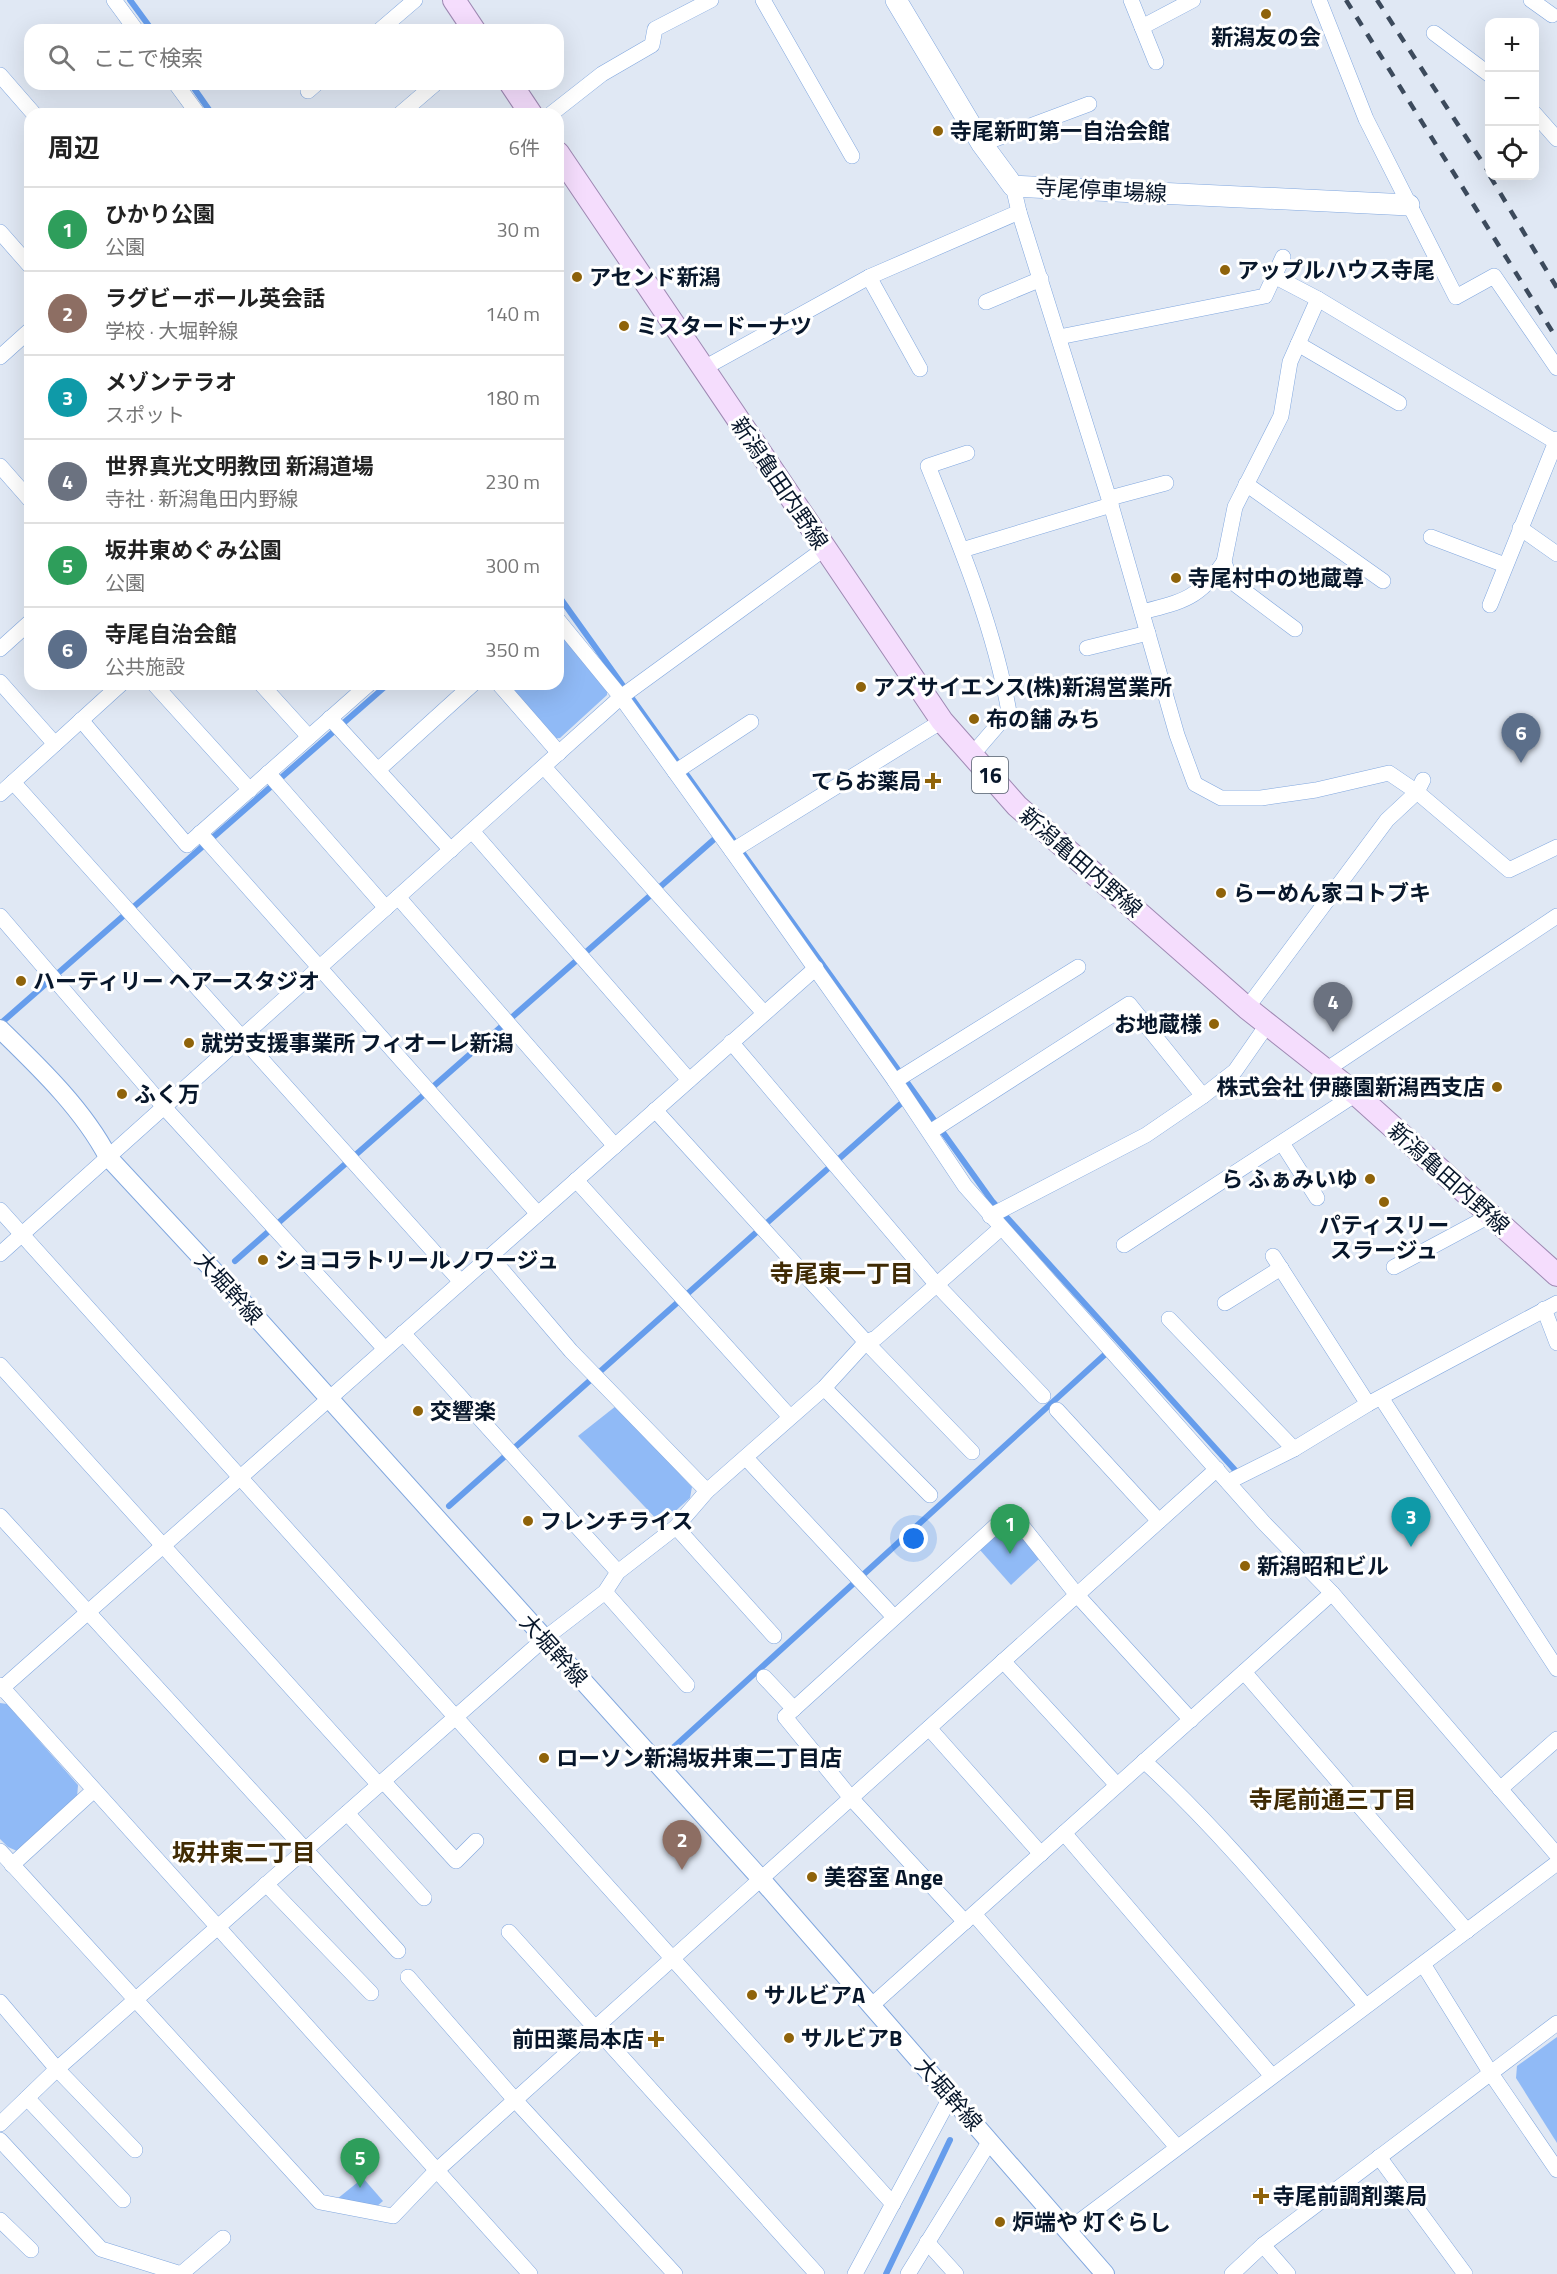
<!DOCTYPE html>
<html lang="ja">
<head>
<meta charset="utf-8">
<style>
  :root { --surface:#fff; --page:#f6f6f6; --text:#222; --muted:#767676; --line:#e0e0e0; --accent:#8f630a }
  body { margin:0; font-family:"Titillium Web","Noto Sans JP",sans-serif; background:var(--page); color:var(--text) }
  .controls { position:absolute; right:18px; top:18px; display:grid; overflow:hidden; border-radius:12px; box-shadow:0 6px 24px #0002 }
  .controls button { width:54px; height:54px; display:grid; place-items:center; padding:0; border:0; border-bottom:2px solid var(--line); background:var(--surface); color:var(--text); font:30px sans-serif }
  .you { position:absolute; left:914px; top:1539px; width:21px; height:21px; margin:-15px; border:4px solid #fff; border-radius:50%; background:#1a73e8; box-shadow:0 0 0 9px #1a73e833 }
  .badge { display:grid; place-items:center; width:39px; height:39px; border-radius:50%; background:var(--accent); color:#fff; font-size:20px; font-weight:700 }
  .pin { position:absolute; translate:-50% -50px; filter:drop-shadow(0 2px 3px #0008) }
  .pin::after { content:''; position:absolute; top:32px; width:21px; height:18px; background:inherit; clip-path:polygon(0 0,100% 0,50% 100%) }
  .list { margin:0; padding:0; list-style:none }
  h2 { display:flex; justify-content:space-between; align-items:center; height:78px; margin:0; padding:0 24px; font-size:26px }
  h2 small { font-size:20px; font-weight:400; color:var(--muted) }
  .list li { display:grid; grid-template-columns:39px 1fr auto; gap:18px; align-items:center; box-sizing:border-box; height:84px; padding:0 24px; border-top:2px solid var(--line) }
  .list b { display:block; font-size:22px; white-space:nowrap }
  .list p { margin:0; font-size:20px; white-space:nowrap; color:var(--muted) }
  .list em { font-size:20px; font-style:normal; color:var(--muted) }
  .icon { flex:none; width:33px; height:33px; fill:none; stroke:currentColor; stroke-width:2; stroke-linecap:round; stroke-linejoin:round }
  .map { position:relative; flex:none; width:1557px; height:2274px; overflow:hidden }
  .search { position:absolute; background:var(--surface); box-shadow:0 6px 24px #0002; left:24px; top:24px; width:540px; height:66px; display:flex; align-items:center; gap:15px; box-sizing:border-box; padding:0 21px; border-radius:18px; color:var(--muted); font-size:22px }
  .panel { position:absolute; background:var(--surface); box-shadow:0 6px 24px #0002; left:24px; top:108px; width:540px; height:582px; border-radius:18px }
  .map>svg:first-child { display:block }
</style>
</head>
<body>
<div class="map">
<svg width="1557" height="2274" viewBox="0 0 1557 2274">
  <rect width="100%" height="100%" fill="#e0e8f4"/>
  <g fill="#90baf6">
    <path d="M558,624L607,689V695L560,738L552,739L504,684H558Z"/>
    <path d="M616,1406L692,1487L690,1498L661,1524L578,1436Z"/>
    <path d="M1005,1527L1015,1528L1039,1559L1011,1585L980,1550Z"/>
    <path d="M0,1703L7,1704L78,1785L77,1798L17,1851L8,1847L0,1839Z"/>
    <path d="M1557,2037V2143L1516,2078L1517,2066Z"/>
    <path d="M363,2178L383,2201L376,2207L337,2199Z"/>
  </g>
  <g fill="none" stroke-linecap="round" stroke-linejoin="round">
    <g stroke="#669dec" stroke-width="6">
      <path d="M130,0L152,30"/>
      <path d="M191,84L212,114"/>
      <path d="M558,595L992,1201L1235,1470"/>
      <path d="M0,1024L388,684"/>
      <path d="M235,1261L719,835"/>
      <path d="M449,1506L905,1100"/>
      <path d="M674,1747L1111,1349"/>
      <path d="M886,2274L950,2140"/>
    </g>
    <g stroke="#80a7df" stroke-width="16">
      <g id="minor">
        <path d="M114,0L136,30"/>
        <path d="M763,0L852,156"/>
        <path d="M1131,0L1156,62"/>
        <path d="M1319,0L1366,119L1456,297L1494,276L1557,368"/>
        <path d="M1531,0L1552,15"/>
        <path d="M1142,27L1193,0"/>
        <path d="M380,30L415,0"/>
        <path d="M1434,33L1490,75"/>
        <path d="M0,75L34,114"/>
        <path d="M176,84L198,114"/>
        <path d="M308,91L316,84"/>
        <path d="M1534,113L1557,139"/>
        <path d="M400,114L435,84"/>
        <path d="M551,114L602,74L652,45L655,29L711,0"/>
        <path d="M982,144L1089,104"/>
        <path d="M1013,186L1019,212L1111,505L1177,735L1195,784L1221,798H1261L1316,790L1389,773L1417,792L1509,870L1557,847"/>
        <path d="M0,232L30,266"/>
        <path d="M1274,276L1318,299L1290,362L1281,416L1235,507L1224,562L1231,581L1295,629"/>
        <path d="M869,277L920,369"/>
        <path d="M1318,299L1556,442"/>
        <path d="M986,302L1041,279"/>
        <path d="M1059,337L1265,296L1283,257"/>
        <path d="M1298,344L1399,403"/>
        <path d="M0,357L30,330"/>
        <path d="M704,368L869,277L1019,212"/>
        <path d="M967,453L928,466C960,545 994,627 1009,712L972,755"/>
        <path d="M0,466L30,500"/>
        <path d="M1246,484L1383,581"/>
        <path d="M1110,498L1166,483"/>
        <path d="M1520,528L1557,554"/>
        <path d="M1431,537L1505,565"/>
        <path d="M962,550L1111,505"/>
        <path d="M1490,605L1557,439"/>
        <path d="M1142,612C1182,602 1200,598 1224,562"/>
        <path d="M558,620L621,697L732,851L895,1081L965,1186L1264,1523L1332,1593L1557,1855"/>
        <path d="M1087,648L1148,633"/>
        <path d="M0,649L30,622"/>
        <path d="M0,682L55,744"/>
        <path d="M154,684L250,790"/>
        <path d="M261,684L309,737"/>
        <path d="M499,684L559,753"/>
        <path d="M330,718L451,850"/>
        <path d="M81,720L187,845L369,684"/>
        <path d="M544,767L764,1013"/>
        <path d="M378,770L473,684"/>
        <path d="M675,772L751,722"/>
        <path d="M268,773L386,908"/>
        <path d="M13,782L461,1282"/>
        <path d="M0,794L121,684"/>
        <path d="M472,831L689,1080"/>
        <path d="M200,833L538,1214"/>
        <path d="M732,851L942,721"/>
        <path d="M398,897L615,1146"/>
        <path d="M0,916L164,1107L385,1349"/>
        <path d="M1247,1008L1387,820L1417,792L1423,780"/>
        <path d="M731,1042L937,1285L1043,1396"/>
        <path d="M1326,1070L1557,916"/>
        <path d="M895,1081L1078,967"/>
        <path d="M655,1110L866,1342L972,1452"/>
        <path d="M930,1132L1129,1004L1203,1096"/>
        <path d="M1282,1143L1317,1198"/>
        <path d="M576,1180L790,1417"/>
        <path d="M0,1210L893,2204"/>
        <path d="M990,1216L1146,1135L1203,1096L1235,1071L1267,1025"/>
        <path d="M1124,1245L1356,1094"/>
        <path d="M0,1254L621,697L824,549"/>
        <path d="M490,1256L571,1351L707,1491"/>
        <path d="M1273,1256L1368,1404"/>
        <path d="M1394,1267L1491,1215"/>
        <path d="M1225,1303L1281,1268"/>
        <path d="M1544,1309L1557,1343"/>
        <path d="M1169,1319L1294,1449"/>
        <path d="M403,1333L618,1572"/>
        <path d="M0,1365L379,1785"/>
        <path d="M824,1388L930,1495"/>
        <path d="M1382,1399L1557,1669"/>
        <path d="M1057,1410L1159,1521"/>
        <path d="M746,1458L894,1617"/>
        <path d="M1228,1482L1294,1449L1368,1404L1557,1303"/>
        <path d="M0,1516L398,1951"/>
        <path d="M676,1527L774,1636"/>
        <path d="M605,1592L687,1685"/>
        <path d="M1003,1661L1117,1785"/>
        <path d="M1244,1672L1467,1931"/>
        <path d="M764,1677L794,1709"/>
        <path d="M0,1685L530,2274"/>
        <path d="M0,1690L816,968"/>
        <path d="M929,1728L1041,1854"/>
        <path d="M1144,1761C1225,1835 1294,1922 1365,2005"/>
        <path d="M383,1781L456,1861L476,1841"/>
        <path d="M1500,1789L1557,1739"/>
        <path d="M347,1813L424,1898"/>
        <path d="M1064,1833L1272,2076"/>
        <path d="M0,1851L320,2202L393,2216L436,2171L1217,1469"/>
        <path d="M12,1865L93,1791"/>
        <path d="M266,1884L371,1993"/>
        <path d="M974,1914L1177,2147"/>
        <path d="M965,1922L851,1798L785,1717L1011,1512L1077,1595L1191,1720"/>
        <path d="M509,1932L817,2274"/>
        <path d="M1423,1964L1490,2072L1557,2170"/>
        <path d="M408,1977L515,2100L675,2274"/>
        <path d="M0,2002L57,2069L135,2150"/>
        <path d="M872,2005L1332,1593"/>
        <path d="M27,2098L123,2200"/>
        <path d="M0,2124L57,2069L544,1639L605,1592L618,1572L676,1527L707,1491L824,1388L866,1342L876,1338L1001,1228"/>
        <path d="M0,2140L101,2249L181,2274L223,2238"/>
        <path d="M1379,2157L1465,2274"/>
        <path d="M0,2220L31,2250"/>
        <path d="M1068,2230L1557,1863"/>
        <path d="M927,2242L956,2274"/>
        <path d="M1263,2245L1288,2274"/>
        <path d="M855,2274L951,2096"/>
        <path d="M908,2274L990,2141"/>
        <path d="M1232,2274L1263,2245L1557,2023"/>
      </g>
    </g>
    <g stroke="#80a7df" stroke-width="20">
      <path id="tertiary" d="M0,1029C39,1067 83,1109 108,1157L238,1297L761,1879L1105,2274"/>
    </g>
    <g stroke="#80a7df" stroke-width="22">
      <path id="secondary" d="M896,0L982,144L1013,186L1409,205"/>
    </g>
    <g stroke="#9e89b3" stroke-width="24">
      <g id="primary">
        <path d="M454,0L474,30"/>
        <path d="M511,84L531,114"/>
        <path d="M558,153L942,721L1017,806L1247,1008L1356,1094L1557,1275"/>
      </g>
    </g>
    <use href="#minor" stroke="#fff" stroke-width="15"/>
    <use href="#tertiary" stroke="#fff" stroke-width="18"/>
    <use href="#secondary" stroke="#fff" stroke-width="21"/>
    <use href="#primary" stroke="#f5ddfd" stroke-width="22"/>
    <g stroke="#3c4a5c" stroke-width="4.5" stroke-dasharray="10 10" stroke-linecap="butt">
      <path d="M1346,0L1557,339"/>
      <path d="M1377,0L1490,174"/>
      <path d="M1490,176L1557,288"/>
    </g>
  </g>
  <g fill="#8f630a" stroke="#fff" stroke-width="2">
    <circle cx="1266" cy="14" r="6"/>
    <circle cx="938" cy="131" r="6"/>
    <circle cx="1225" cy="270" r="6"/>
    <circle cx="577" cy="277" r="6"/>
    <circle cx="624" cy="326" r="6"/>
    <circle cx="1176" cy="578" r="6"/>
    <circle cx="861" cy="687" r="6"/>
    <circle cx="974" cy="719" r="6"/>
    <path d="M930 772h6v6h6v6h-6v6h-6v-6h-6v-6h6z"/>
    <circle cx="1221" cy="893" r="6"/>
    <circle cx="21" cy="981" r="6"/>
    <circle cx="1214" cy="1024" r="6"/>
    <circle cx="189" cy="1043" r="6"/>
    <circle cx="1497" cy="1087" r="6"/>
    <circle cx="122" cy="1094" r="6"/>
    <circle cx="1370" cy="1179" r="6"/>
    <circle cx="1384" cy="1202" r="6"/>
    <circle cx="263" cy="1260" r="6"/>
    <circle cx="418" cy="1411" r="6"/>
    <circle cx="528" cy="1521" r="6"/>
    <circle cx="1245" cy="1566" r="6"/>
    <circle cx="544" cy="1758" r="6"/>
    <circle cx="812" cy="1877" r="6"/>
    <circle cx="752" cy="1995" r="6"/>
    <circle cx="789" cy="2038" r="6"/>
    <path d="M653 2030h6v6h6v6h-6v6h-6v-6h-6v-6h6z"/>
    <path d="M1258 2187h6v6h6v6h-6v6h-6v-6h-6v-6h6z"/>
    <circle cx="1000" cy="2222" r="6"/>
  </g>
  <g text-anchor="middle" dominant-baseline="central" stroke-width="6" stroke-linejoin="round" paint-order="stroke">
    <rect fill="#fff" stroke="#525d6b" stroke-width="1.5" x="972" y="757" width="36" height="36" rx="4.5"/>
    <g font-size="21" font-weight="bold" fill="#08172b">
      <text x="990" y="775">16</text>
    </g>
    <g font-size="22" font-weight="bold" fill="#08172b" stroke="#fff" text-anchor="start">
      <text x="1266" y="37" text-anchor="middle">新潟友の会</text>
      <text x="950" y="131">寺尾新町第一自治会館</text>
      <text x="1237" y="270">アップルハウス寺尾</text>
      <text x="589" y="277">アセンド新潟</text>
      <text x="636" y="326">ミスタードーナツ</text>
      <text x="1188" y="578">寺尾村中の地蔵尊</text>
      <text x="873" y="687">アズサイエンス(株)新潟営業所</text>
      <text x="986" y="719">布の舗 みち</text>
      <text x="921" y="781" text-anchor="end">てらお薬局</text>
      <text x="1233" y="893">らーめん家コトブキ</text>
      <text x="33" y="981">ハーティリー ヘアースタジオ</text>
      <text x="1202" y="1024" text-anchor="end">お地蔵様</text>
      <text x="201" y="1043">就労支援事業所 フィオーレ新潟</text>
      <text x="1485" y="1087" text-anchor="end">株式会社 伊藤園新潟西支店</text>
      <text x="134" y="1094">ふく万</text>
      <text x="1358" y="1179" text-anchor="end">ら ふぁみいゆ</text>
      <text x="1384" y="1225" text-anchor="middle">パティスリー<tspan x="1384" dy="25">スラージュ</tspan></text>
      <text x="275" y="1260">ショコラトリールノワージュ</text>
      <text x="430" y="1411">交響楽</text>
      <text x="540" y="1521">フレンチライス</text>
      <text x="1257" y="1566">新潟昭和ビル</text>
      <text x="556" y="1758">ローソン新潟坂井東二丁目店</text>
      <text x="824" y="1877">美容室 Ange</text>
      <text x="764" y="1995">サルビアA</text>
      <text x="801" y="2038">サルビアB</text>
      <text x="644" y="2039" text-anchor="end">前田薬局本店</text>
      <text x="1273" y="2196">寺尾前調剤薬局</text>
      <text x="1012" y="2222">炉端や 灯ぐらし</text>
    </g>
    <g font-size="22" fill="#08172b" stroke="#fff">
      <text transform="translate(1101 190) rotate(3)">寺尾停車場線</text>
      <text transform="translate(780 483) rotate(56)">新潟亀田内野線</text>
      <text transform="translate(1081 862) rotate(41)">新潟亀田内野線</text>
      <text transform="translate(1449 1178) rotate(42)">新潟亀田内野線</text>
      <text transform="translate(229 1288) rotate(48)">大堀幹線</text>
      <text transform="translate(554 1650) rotate(48)">大堀幹線</text>
      <text transform="translate(949 2094) rotate(49)">大堀幹線</text>
    </g>
    <g font-size="24" font-weight="bold" fill="#402b04" stroke="#fff">
      <text x="842" y="1273">寺尾東一丁目</text>
      <text x="1333" y="1799">寺尾前通三丁目</text>
      <text x="244" y="1852">坂井東二丁目</text>
    </g>
  </g>
</svg>
<div class="controls">
<button>+</button>
<button>−</button>
<button><svg class="icon" aria-label="locate" viewBox="0 0 24 24"><circle cx="12" cy="12" r="6"/><path d="M12 2v4M12 18v4M2 12h4M18 12h4"/></svg></button>
</div>
<div class="you"></div>
<div class="pin badge" style="left:1010px;top:1554px;background:#2e9e5b">1</div>
<div class="pin badge" style="left:682px;top:1870px;background:#8d6e63">2</div>
<div class="pin badge" style="left:1411px;top:1547px;background:#0f9aa8">3</div>
<div class="pin badge" style="left:1333px;top:1032px;background:#6b7280">4</div>
<div class="pin badge" style="left:360px;top:2188px;background:#2e9e5b">5</div>
<div class="pin badge" style="left:1521px;top:763px;background:#5c6f8a">6</div>
<div class="search"><svg class="icon" aria-label="search" viewBox="0 0 24 24"><circle cx="10" cy="10" r="6"/><path d="M15 15l6 6"/></svg>ここで検索</div>
<section class="panel">
<h2>周辺<small>6件</small></h2>
<ul class="list">
<li><span class="badge" style="background:#2e9e5b">1</span><div><b>ひかり公園</b><p>公園</p></div><em>30 m</em></li>
<li><span class="badge" style="background:#8d6e63">2</span><div><b>ラグビーボール英会話</b><p>学校 · 大堀幹線</p></div><em>140 m</em></li>
<li><span class="badge" style="background:#0f9aa8">3</span><div><b>メゾンテラオ</b><p>スポット</p></div><em>180 m</em></li>
<li><span class="badge" style="background:#6b7280">4</span><div><b>世界真光文明教団 新潟道場</b><p>寺社 · 新潟亀田内野線</p></div><em>230 m</em></li>
<li><span class="badge" style="background:#2e9e5b">5</span><div><b>坂井東めぐみ公園</b><p>公園</p></div><em>300 m</em></li>
<li><span class="badge" style="background:#5c6f8a">6</span><div><b>寺尾自治会館</b><p>公共施設</p></div><em>350 m</em></li>
</ul>
</section>
</div>
</body>
</html>
